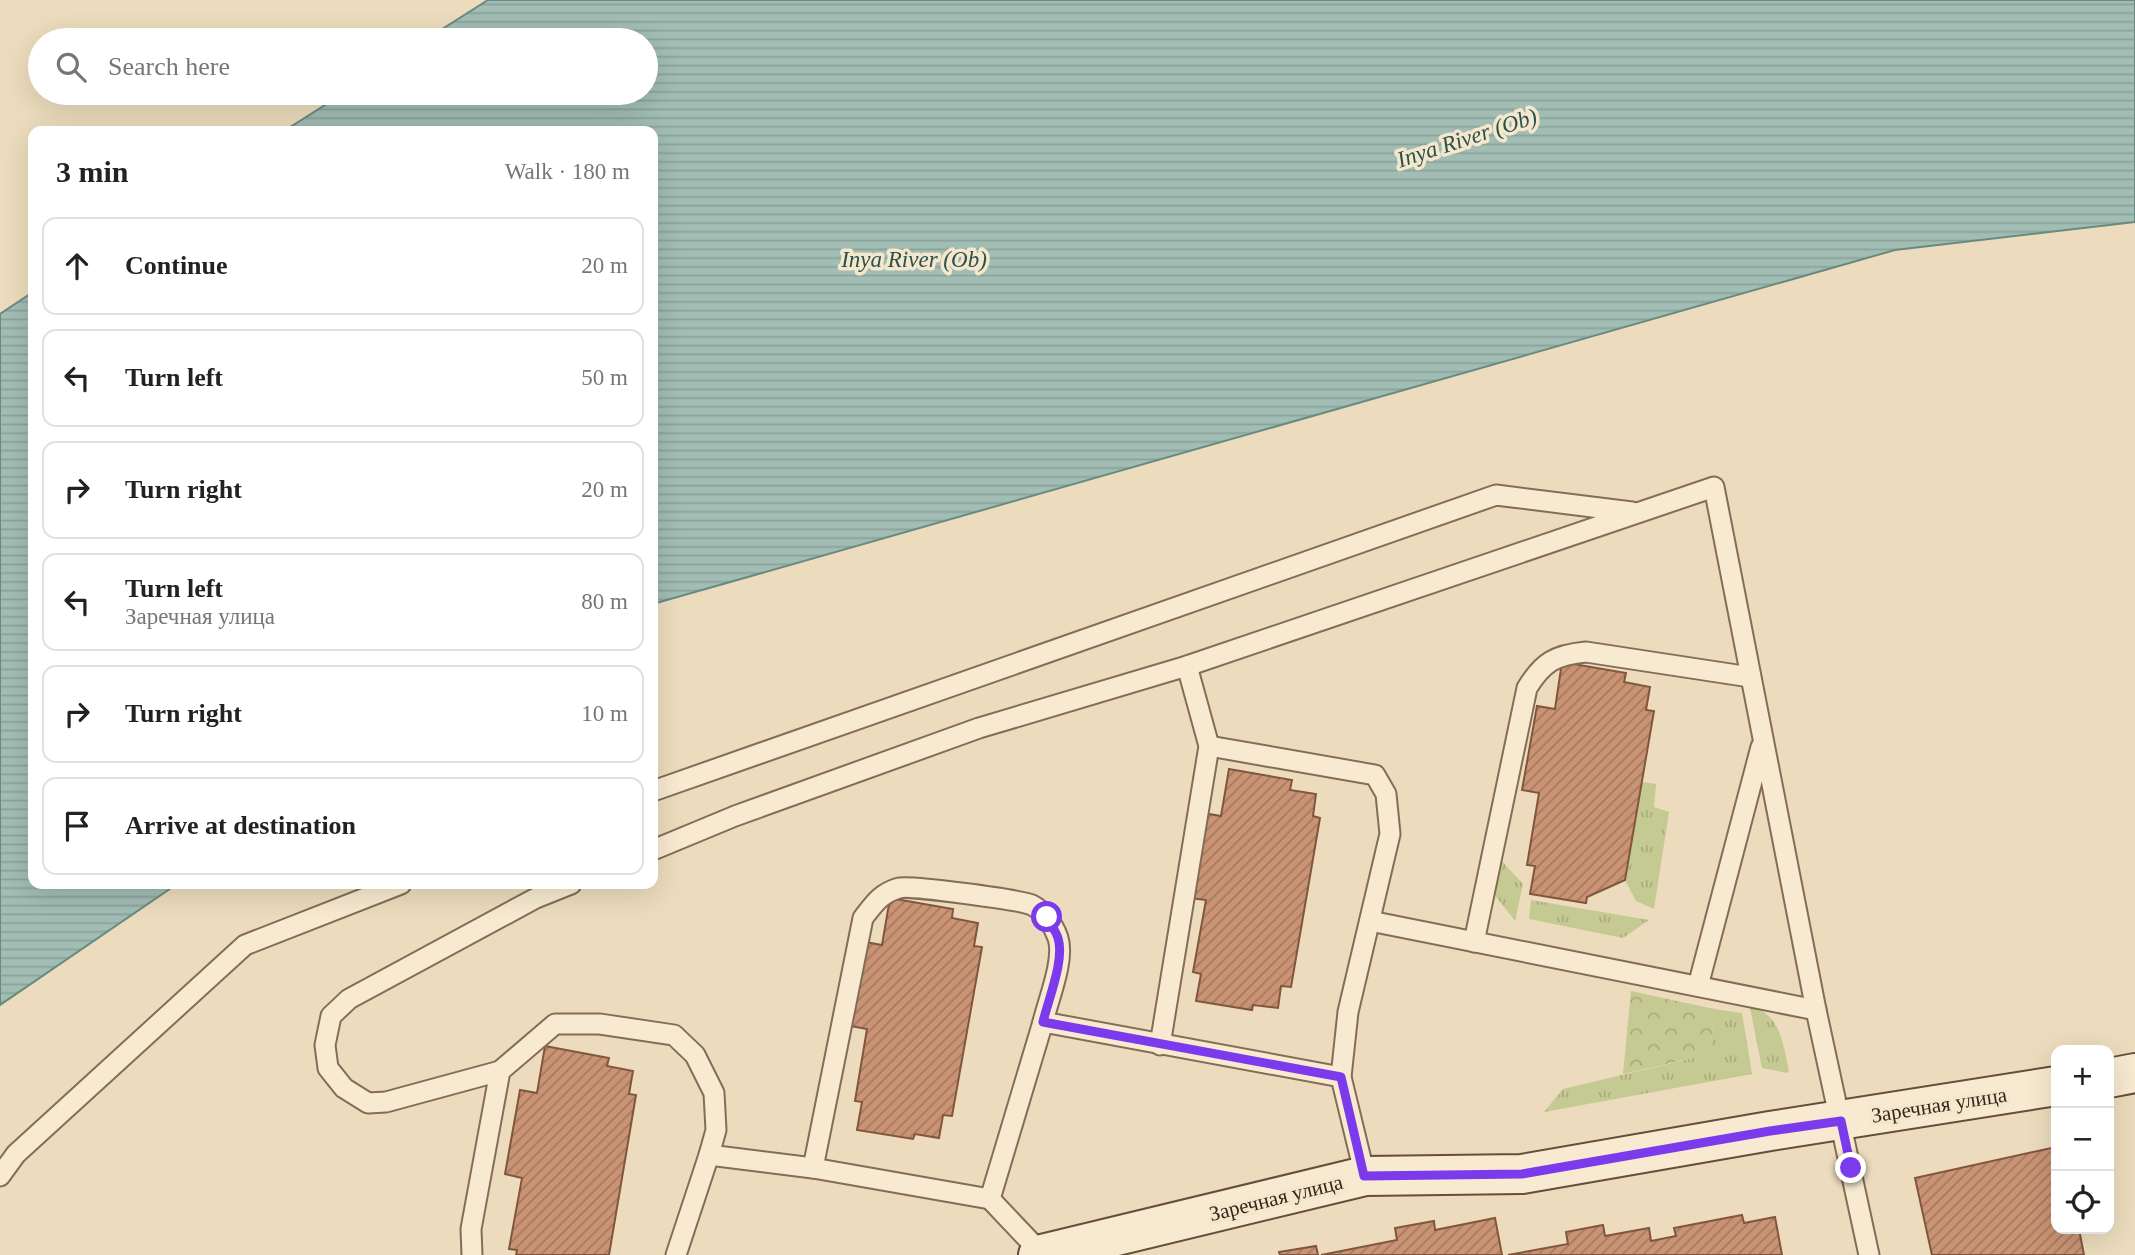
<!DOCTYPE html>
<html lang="en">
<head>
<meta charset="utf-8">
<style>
  :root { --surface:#fff; --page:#f6f6f6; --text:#222; --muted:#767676; --line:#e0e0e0 }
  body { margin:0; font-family:Georgia,serif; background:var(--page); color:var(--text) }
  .controls { position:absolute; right:21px; bottom:21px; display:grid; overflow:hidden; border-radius:14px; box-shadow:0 7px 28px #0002 }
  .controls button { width:63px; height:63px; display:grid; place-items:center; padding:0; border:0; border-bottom:2px solid var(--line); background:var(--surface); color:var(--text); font:35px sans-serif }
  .stop { position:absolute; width:21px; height:21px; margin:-16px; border:5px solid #7c3aed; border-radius:50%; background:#fff }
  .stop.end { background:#7c3aed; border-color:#fff; box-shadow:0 2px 7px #0008 }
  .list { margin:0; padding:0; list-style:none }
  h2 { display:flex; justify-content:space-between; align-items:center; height:91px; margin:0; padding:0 28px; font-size:30px }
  h2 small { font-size:23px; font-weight:400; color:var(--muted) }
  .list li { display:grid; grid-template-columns:46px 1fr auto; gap:21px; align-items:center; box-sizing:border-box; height:98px; margin:0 14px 14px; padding:0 14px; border:2px solid var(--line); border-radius:14px }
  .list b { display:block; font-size:26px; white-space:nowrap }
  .list p { margin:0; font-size:23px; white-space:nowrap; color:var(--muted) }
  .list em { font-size:23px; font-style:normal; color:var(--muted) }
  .icon { flex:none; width:38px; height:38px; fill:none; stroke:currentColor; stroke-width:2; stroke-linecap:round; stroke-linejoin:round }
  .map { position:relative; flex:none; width:2135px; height:1255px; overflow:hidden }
  .search { position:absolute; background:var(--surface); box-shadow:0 7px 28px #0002; left:28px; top:28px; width:630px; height:77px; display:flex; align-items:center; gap:18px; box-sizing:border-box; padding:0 24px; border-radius:38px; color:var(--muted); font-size:26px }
  .panel { position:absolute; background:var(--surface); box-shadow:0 7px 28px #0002; left:28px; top:126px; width:630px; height:763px; border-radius:14px }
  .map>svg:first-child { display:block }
</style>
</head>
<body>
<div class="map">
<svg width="2135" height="1255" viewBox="0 0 2135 1255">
  <defs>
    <pattern id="grass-tufts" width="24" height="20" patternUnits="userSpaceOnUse" patternTransform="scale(1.75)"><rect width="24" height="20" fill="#c5c992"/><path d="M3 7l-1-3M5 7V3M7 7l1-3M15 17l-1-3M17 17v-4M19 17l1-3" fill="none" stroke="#aaac7d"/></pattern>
    <pattern id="forest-crowns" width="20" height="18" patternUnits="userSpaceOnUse" patternTransform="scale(1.75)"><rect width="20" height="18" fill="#c5c992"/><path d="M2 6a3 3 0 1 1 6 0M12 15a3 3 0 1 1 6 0" fill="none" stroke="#aaac7d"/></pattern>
    <pattern id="water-rules" width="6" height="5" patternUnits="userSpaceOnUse" patternTransform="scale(1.75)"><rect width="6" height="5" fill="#a1bdb4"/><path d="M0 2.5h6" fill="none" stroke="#8ba29a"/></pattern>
    <pattern id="building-hatch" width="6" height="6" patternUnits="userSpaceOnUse" patternTransform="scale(1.75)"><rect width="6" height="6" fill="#ca9474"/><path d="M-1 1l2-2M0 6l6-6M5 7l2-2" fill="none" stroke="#a5795e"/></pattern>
  </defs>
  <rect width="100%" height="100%" fill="#ecdcbd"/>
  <g fill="url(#grass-tufts)">
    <path d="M1642,782L1656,784L1654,807L1669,812L1654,909L1636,901L1625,880Z"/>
    <path d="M1499,858L1523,884L1515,921L1490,889Z"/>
    <path d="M1531,900L1649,920L1623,938L1529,919Z"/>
    <path d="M1750,1008C1780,1010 1784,1048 1789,1071L1787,1073L1762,1068Z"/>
    <path d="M1714,1009L1742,1013L1752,1074L1544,1112L1563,1089L1710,1054Z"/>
  </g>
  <path fill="url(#forest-crowns)" d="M1631,991L1714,1009L1710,1054L1623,1074Z"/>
  <g fill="url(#water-rules)" stroke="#698a81" stroke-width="2">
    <path d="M488,0H2135V222L1895,250L653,604V131H284L344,93H646V40H425Z"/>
    <path d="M33,292V884H177L0,1005V314Z"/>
  </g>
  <g fill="url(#building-hatch)" stroke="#82563e" stroke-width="2">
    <path d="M1562,662L1626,673L1624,682L1650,687L1646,710L1654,711L1625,880L1587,897L1586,903L1530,894L1535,866L1527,865L1539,793L1522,790L1537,706L1555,709Z"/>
    <path d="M1229,769L1292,780L1290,790L1316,794L1313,816L1320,818L1291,987L1281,986L1278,1008L1253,1005L1252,1010L1196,1001L1201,974L1193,972L1206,900L1189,898L1203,813L1221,816Z"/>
    <path d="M890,898L953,909L952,918L978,923L974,946L982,947L952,1116L943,1115L939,1138L915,1134L913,1139L857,1130L862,1102L855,1101L867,1029L850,1026L865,942L882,945Z"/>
    <path d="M545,1046L609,1058L607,1066L633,1071L629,1094L636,1095L609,1255H516L517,1250L509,1249L522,1178L505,1174L520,1090L537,1093Z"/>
    <path d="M2056,1147V1229H2079L2084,1255H1932L1915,1178Z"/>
    <path d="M1742,1215L1744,1223L1775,1217L1782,1255H1508L1568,1244L1566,1232L1603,1225L1605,1236L1649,1228L1651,1241L1676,1236L1674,1228Z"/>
    <path d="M1495,1218L1502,1255H1321L1397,1240L1395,1228L1434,1221L1435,1230Z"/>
    <path d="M1316,1246L1318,1255H1280L1279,1252Z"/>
  </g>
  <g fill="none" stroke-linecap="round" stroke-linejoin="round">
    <g stroke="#836d57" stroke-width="23">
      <g id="lane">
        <path d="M1209,746L1375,775L1386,794L1390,834L1348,1012L1341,1077L1365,1176"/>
        <path d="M653,791L1496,495L1632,512"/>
        <path d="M653,850L735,816L979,728L1187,666L1714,487L1816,1010L1869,1255"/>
        <path d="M1370,921L1816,1010"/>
        <path d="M1474,942L1527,688C1543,662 1555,655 1586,652L1750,677"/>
        <path d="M1698,986L1761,747"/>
        <path d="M1160,1045L1209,746L1187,666"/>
        <path d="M500,1071L386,1102L368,1103L344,1088L328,1068L325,1045L331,1016L349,999L536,898L571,884"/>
        <path d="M813,1168L863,918C874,904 881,893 899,888C909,885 1021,900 1032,905C1044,911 1054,926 1058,938C1065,960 1048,1000 1043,1022"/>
        <path d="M0,1176L16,1154L245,945L401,884"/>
        <path d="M1042,1254L990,1199L1043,1022L1341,1077"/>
        <path d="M472,1255L471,1229L500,1071L555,1024H600L674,1035L695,1055L714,1093L716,1130L709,1155L813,1168L990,1199"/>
        <path d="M676,1255L709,1155"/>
      </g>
    </g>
    <g stroke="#654e3a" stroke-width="42">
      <g id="secondary">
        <path d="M2109,1078L2135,1073"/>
        <path d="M1038,1255L1365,1176L1522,1174L1770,1131L2056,1086"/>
      </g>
    </g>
    <use href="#lane" stroke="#f7ead0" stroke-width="19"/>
    <use href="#secondary" stroke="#f7ead0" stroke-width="38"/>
  </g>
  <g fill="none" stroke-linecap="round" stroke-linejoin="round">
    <path stroke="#7c3aed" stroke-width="9" d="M1047,917C1050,924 1056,931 1058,938C1065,960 1048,1000 1043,1022L1341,1077L1364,1176L1522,1174L1770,1131L1841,1121L1851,1168"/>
  </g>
  <g text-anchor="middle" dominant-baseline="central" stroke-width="7" stroke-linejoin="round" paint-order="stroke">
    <g font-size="21" fill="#33261b" stroke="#f4e7cc">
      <text transform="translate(1939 1105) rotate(-9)">Заречная улица</text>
      <text transform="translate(1276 1198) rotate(-14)">Заречная улица</text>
    </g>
    <g font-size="23" font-style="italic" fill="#2b524f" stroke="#f4e7cc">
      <text transform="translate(1467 138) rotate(-18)">Inya River (Ob)</text>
      <text x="914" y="259">Inya River (Ob)</text>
    </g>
  </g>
</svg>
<div class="controls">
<button>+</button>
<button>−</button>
<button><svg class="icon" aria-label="locate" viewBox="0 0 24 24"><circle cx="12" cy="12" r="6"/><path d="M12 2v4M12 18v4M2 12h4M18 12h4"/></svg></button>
</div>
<div class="stop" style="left:1047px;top:917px"></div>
<div class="stop end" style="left:1851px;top:1168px"></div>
<div class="search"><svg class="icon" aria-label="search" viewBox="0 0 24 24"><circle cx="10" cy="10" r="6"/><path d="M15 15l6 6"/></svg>Search here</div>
<section class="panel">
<h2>3 min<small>Walk · 180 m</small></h2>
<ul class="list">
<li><svg class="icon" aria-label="ahead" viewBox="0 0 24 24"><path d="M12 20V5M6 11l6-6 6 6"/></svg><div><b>Continue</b></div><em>20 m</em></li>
<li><svg class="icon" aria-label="left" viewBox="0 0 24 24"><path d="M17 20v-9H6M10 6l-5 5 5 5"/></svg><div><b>Turn left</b></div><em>50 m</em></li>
<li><svg class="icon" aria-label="right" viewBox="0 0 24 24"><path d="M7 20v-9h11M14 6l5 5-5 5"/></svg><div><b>Turn right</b></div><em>20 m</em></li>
<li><svg class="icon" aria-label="left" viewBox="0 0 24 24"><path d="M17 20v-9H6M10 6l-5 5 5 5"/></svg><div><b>Turn left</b><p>Заречная улица</p></div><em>80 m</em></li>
<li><svg class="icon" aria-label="right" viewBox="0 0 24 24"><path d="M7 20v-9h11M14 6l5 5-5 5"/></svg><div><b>Turn right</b></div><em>10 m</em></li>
<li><svg class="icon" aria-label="arrive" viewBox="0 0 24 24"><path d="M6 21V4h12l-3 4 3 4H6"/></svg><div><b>Arrive at destination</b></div></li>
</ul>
</section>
</div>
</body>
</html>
